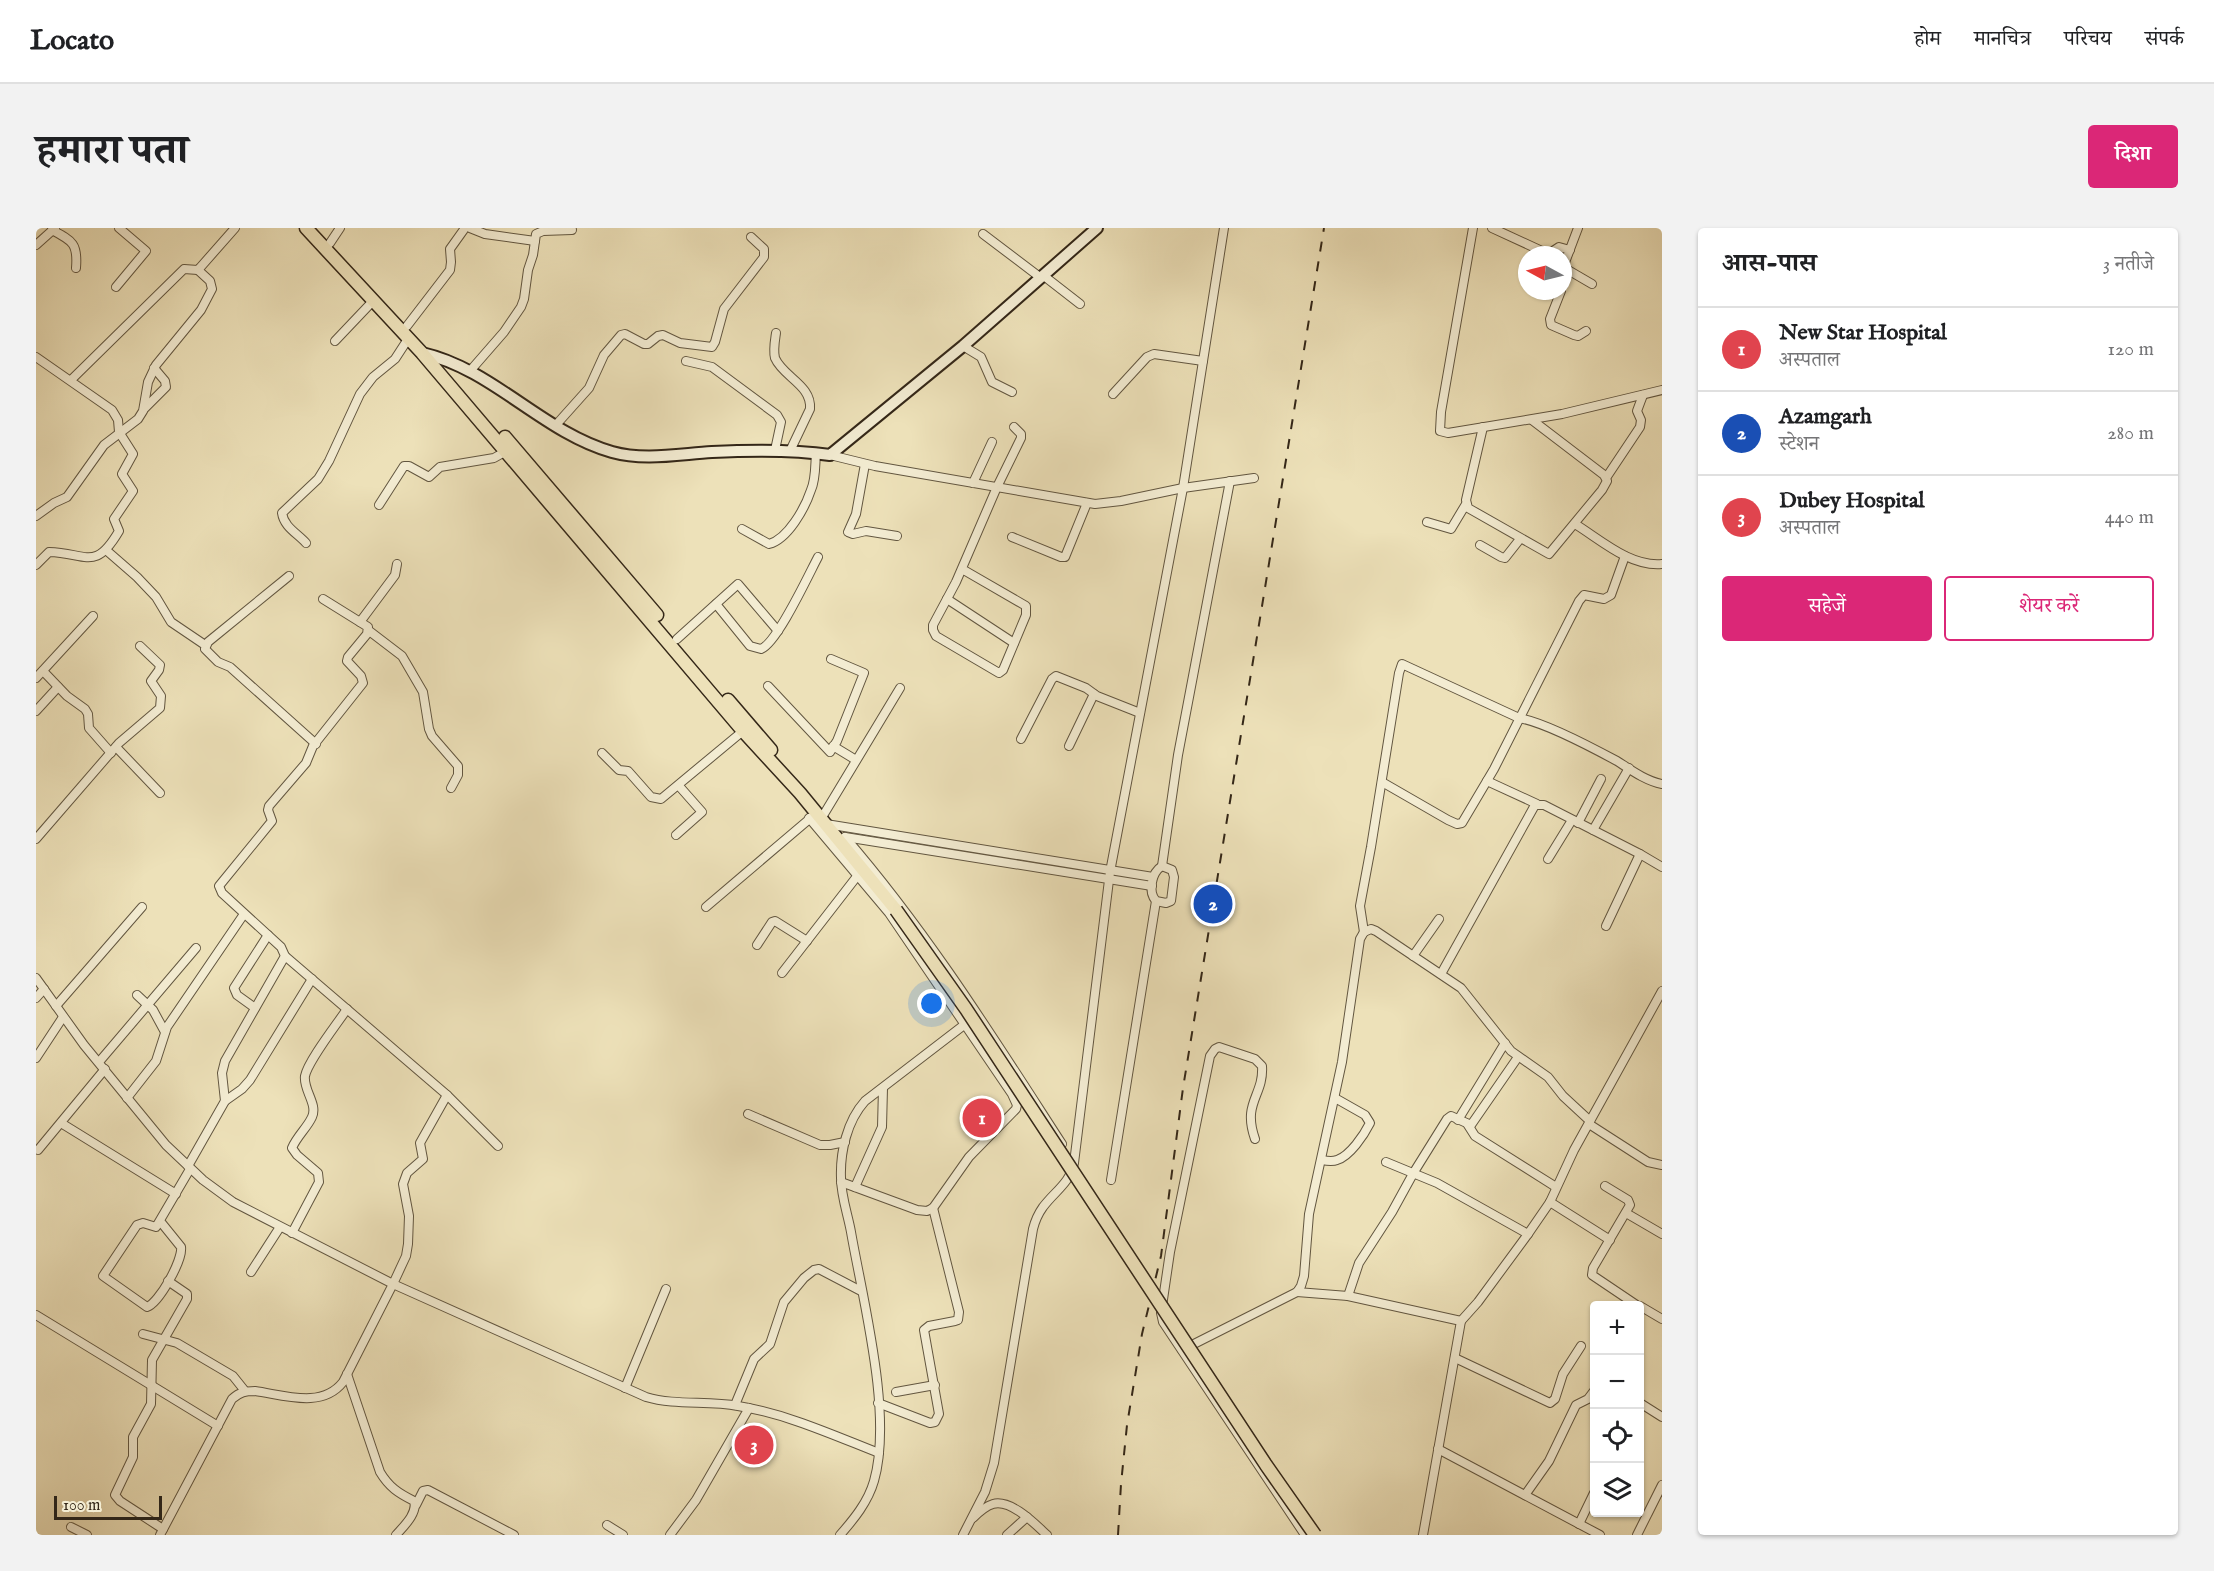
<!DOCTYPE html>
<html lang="hi">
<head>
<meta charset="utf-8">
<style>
  :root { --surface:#fff; --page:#f2f2f2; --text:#202124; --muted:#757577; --line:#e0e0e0; --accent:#db2777 }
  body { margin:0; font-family:"IM FELL English","Noto Serif Devanagari",serif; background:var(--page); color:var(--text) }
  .controls { position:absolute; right:18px; bottom:18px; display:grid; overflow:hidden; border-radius:6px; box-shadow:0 2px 4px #0004 }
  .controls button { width:54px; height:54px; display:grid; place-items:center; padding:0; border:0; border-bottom:2px solid var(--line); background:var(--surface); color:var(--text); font:30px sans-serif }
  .compass { position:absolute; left:1482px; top:18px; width:54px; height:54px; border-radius:50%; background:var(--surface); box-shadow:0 2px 4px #0004; rotate:277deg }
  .scale { position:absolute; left:18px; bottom:15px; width:108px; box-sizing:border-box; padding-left:6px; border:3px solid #342718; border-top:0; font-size:16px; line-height:21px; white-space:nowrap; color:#342718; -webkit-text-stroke:4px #f3ecd2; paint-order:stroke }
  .you { position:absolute; left:896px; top:776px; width:21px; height:21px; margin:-15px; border:4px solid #fff; border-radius:50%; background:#1a73e8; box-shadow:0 0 0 9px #1a73e833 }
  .badge { display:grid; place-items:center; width:39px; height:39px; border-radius:50%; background:var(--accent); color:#fff; font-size:20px; font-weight:700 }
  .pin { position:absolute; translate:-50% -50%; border:3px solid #fff; box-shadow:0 2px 6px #0006 }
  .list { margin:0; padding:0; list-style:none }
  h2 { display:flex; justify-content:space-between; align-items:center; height:78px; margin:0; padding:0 24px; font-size:26px }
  h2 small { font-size:20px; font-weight:400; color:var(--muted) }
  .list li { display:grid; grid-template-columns:39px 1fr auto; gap:18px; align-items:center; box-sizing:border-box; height:84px; padding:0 24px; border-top:2px solid var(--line) }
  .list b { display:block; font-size:22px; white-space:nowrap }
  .list p { margin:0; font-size:20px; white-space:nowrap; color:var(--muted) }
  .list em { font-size:20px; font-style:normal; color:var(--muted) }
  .actions { display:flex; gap:12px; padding:18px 24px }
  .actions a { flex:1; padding:14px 0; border:2px solid var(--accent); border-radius:6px; text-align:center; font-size:21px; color:var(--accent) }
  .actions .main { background:var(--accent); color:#fff }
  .icon { flex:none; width:33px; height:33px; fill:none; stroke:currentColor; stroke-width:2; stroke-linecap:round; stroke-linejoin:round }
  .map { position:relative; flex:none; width:1626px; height:1307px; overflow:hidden; border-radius:6px }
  header { display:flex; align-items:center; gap:36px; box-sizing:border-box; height:84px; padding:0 30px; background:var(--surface); border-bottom:2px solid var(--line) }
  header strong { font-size:28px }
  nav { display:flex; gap:33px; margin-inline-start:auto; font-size:21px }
  .intro { display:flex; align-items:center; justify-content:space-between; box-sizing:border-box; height:144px; padding:0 36px }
  h1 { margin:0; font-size:42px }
  .button { padding:15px 27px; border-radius:6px; background:var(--accent); color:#fff; font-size:21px; font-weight:700 }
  main { display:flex; gap:36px; padding:0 36px }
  aside { flex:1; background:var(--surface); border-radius:6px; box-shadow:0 2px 4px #0004 }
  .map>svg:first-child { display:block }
</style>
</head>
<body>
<header>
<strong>Locato</strong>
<nav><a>होम</a><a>मानचित्र</a><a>परिचय</a><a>संपर्क</a></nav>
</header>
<div class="intro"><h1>हमारा पता</h1><a class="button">दिशा</a></div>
<main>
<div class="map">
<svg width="1626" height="1307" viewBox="0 0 1626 1307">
  <rect width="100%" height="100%" fill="#ede1b9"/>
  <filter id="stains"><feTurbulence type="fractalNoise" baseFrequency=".00333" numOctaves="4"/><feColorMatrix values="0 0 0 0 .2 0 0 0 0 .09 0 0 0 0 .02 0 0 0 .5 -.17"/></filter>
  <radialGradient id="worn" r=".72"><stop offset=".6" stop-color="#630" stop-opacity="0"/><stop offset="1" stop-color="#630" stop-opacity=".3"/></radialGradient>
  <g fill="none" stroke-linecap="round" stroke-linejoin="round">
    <g stroke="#625640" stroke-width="10">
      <g id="street">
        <path d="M434,0L449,6L499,13"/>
        <path d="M1437,0L1405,184L1404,203L1412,205L1526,186L1626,162"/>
        <path d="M1456,0L1508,24L1514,25L1523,19L1534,22"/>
        <path d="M1542,0L1528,37L1532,42L1556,56"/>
        <path d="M16,2C37,13 42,16 40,40"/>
        <path d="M947,6L1005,50"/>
        <path d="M294,15L304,0"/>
        <path d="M0,17L19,0"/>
        <path d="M1008,48L1044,76"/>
        <path d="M1527,57L1532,42"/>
        <path d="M80,59L110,23L83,0"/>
        <path d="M1525,63L1514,91L1515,97L1538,107L1542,108L1550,103"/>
        <path d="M371,98L414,42L415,34L414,21L429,0"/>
        <path d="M740,105C739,112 737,122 739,130C747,149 776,157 774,181L754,223"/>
        <path d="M299,113L337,73"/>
        <path d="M927,118L945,129L956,154L976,164"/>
        <path d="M0,129L76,182L82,192L83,204L97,226L86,246L97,263L78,291L83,303C59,344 51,325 13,324L0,337"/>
        <path d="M650,133L676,139L741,187L745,194L739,222"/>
        <path d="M434,143L468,104L485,79L488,71L492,42L497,27L500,6L507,3L536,2"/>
        <path d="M35,152L148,41L162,42L199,0"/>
        <path d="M1077,166L1111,129L1118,126L1167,133"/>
        <path d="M108,181L130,159L129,153L118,140"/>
        <path d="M519,198L553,160L568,127L585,107L589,106L608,116H612L622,108L627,107L644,115L676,119L679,114L688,81L728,29V21L715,9"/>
        <path d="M1447,199L1430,272L1432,280L1513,326L1566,262L1571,253L1568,247L1496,192"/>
        <path d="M794,227L839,238L1059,276L1085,273L1147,260L1218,250"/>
        <path d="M829,236L820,286L812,304L817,306L830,303L861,308"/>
        <path d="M1570,250L1604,199L1605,192L1601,183L1607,167"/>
        <path d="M937,255L956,214"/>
        <path d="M343,277L368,238H373L393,249L404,239L458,230L472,222"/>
        <path d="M0,288L18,275L31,269L68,217L102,191L107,183L112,154L120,137L165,82L176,61L174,53L162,42"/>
        <path d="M1391,294L1415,301L1430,276"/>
        <path d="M1539,296C1565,312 1594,339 1626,336"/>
        <path d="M706,301L733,316C752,311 769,280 775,262C780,251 779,236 780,225"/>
        <path d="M976,309L1025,329H1029L1051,275"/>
        <path d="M270,315C261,305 248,299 246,285L282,251L293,233L324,166L337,149L359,131L372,111"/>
        <path d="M1444,317L1465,329L1469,330L1484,311"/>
        <path d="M70,322L101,349L120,369L135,394L169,417"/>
        <path d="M926,341L990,378V387L967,442L963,445L900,408L897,402V397L920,354L961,259L985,210V206L978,199"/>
        <path d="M253,348L172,414L169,421L182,434L194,439L280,516"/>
        <path d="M911,371L978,415"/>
        <path d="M680,376L714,418L725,421C741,415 772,348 782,329"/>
        <path d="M324,394L359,347L361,336"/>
        <path d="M332,402L366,428L387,464L393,501L396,508L422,538V547L415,560"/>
        <path d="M641,411L702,356L742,403"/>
        <path d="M7,443L31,468L49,481L52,486L53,500L75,525"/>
        <path d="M0,450L57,388"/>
        <path d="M732,458L794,524L801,513L828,445L795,431"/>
        <path d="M0,483L22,459"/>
        <path d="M985,511L1016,451L1020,448L1050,460L1061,468L1104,485"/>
        <path d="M797,518L820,532"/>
        <path d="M1033,518L1058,466"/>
        <path d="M80,519L124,565"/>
        <path d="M566,525L583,542L592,543L615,569L625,571L707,503"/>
        <path d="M1451,553L1501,576"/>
        <path d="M1346,554L1412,592L1421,596L1426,595L1458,541L1543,373L1548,367L1568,371L1575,367L1589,328"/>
        <path d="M773,590L853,685L976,866L981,877L980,881L933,929L897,980L891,983L881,982L805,954"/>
        <path d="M785,591L864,460"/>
        <path d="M1542,595L1565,551"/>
        <path d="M790,596L1117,649"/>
        <path d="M1557,602L1593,540"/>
        <path d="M640,607L666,584L643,558"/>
        <path d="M809,609C892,705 958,811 1026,916"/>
        <path d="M809,609L1116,658"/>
        <path d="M0,611L83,515L124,480L125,468L115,453L123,442L124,437L104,418"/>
        <path d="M1512,631L1536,592"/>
        <path d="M1126,638L1142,527L1194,253"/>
        <path d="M1126,638L1136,642L1138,649L1135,673L1130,675L1120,673C1112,664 1115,645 1126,638Z"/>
        <path d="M670,679L777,588"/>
        <path d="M1570,698L1604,626"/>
        <path d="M1328,704L1324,678L1335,619L1363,445L1366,436L1483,490C1508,494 1557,520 1581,533C1595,542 1610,553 1626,556"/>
        <path d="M721,717L736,694L739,693L771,713"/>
        <path d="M249,728L411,867L462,918"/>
        <path d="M1377,728L1403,691"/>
        <path d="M746,745L822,647"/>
        <path d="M1405,746L1499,577H1508L1604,626L1626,639"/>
        <path d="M0,750L48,817L130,917L167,952L197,974L357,1056L610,1169C640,1178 672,1172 702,1178C751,1186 797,1207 843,1225"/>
        <path d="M101,767L117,782L129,804"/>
        <path d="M0,770L8,761"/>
        <path d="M20,778L106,679"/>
        <path d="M219,780L201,767L198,760L232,707"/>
        <path d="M0,830L27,789"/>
        <path d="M63,834L160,720"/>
        <path d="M91,870L120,833L131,799L208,686"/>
        <path d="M189,873L206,861L214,852L276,751"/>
        <path d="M712,886L784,917H794L809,914"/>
        <path d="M1422,892L1469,815"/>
        <path d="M25,895L140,966"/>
        <path d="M1553,896L1612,934L1626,937"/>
        <path d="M1432,897L1439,908L1520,959"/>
        <path d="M1219,911C1206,874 1228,868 1226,838L1219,831L1183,819L1179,821L1174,828L1134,1024L1125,1085L1127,1094L1269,1307"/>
        <path d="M2,922L69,841"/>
        <path d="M1286,932C1291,933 1296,934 1301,932C1314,928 1328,907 1334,895L1329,887L1299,870"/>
        <path d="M1350,934L1401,955L1492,1006"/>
        <path d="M152,938L189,873L186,845L189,833L249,728L245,719L186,665L183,658L236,593L232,582L233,578L270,535L277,518L327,455L325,448L311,433L312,429L331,406L332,399L287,371"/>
        <path d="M1075,952L1120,673"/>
        <path d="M1569,958L1592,972L1594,977L1557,1040L1556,1047L1602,1078"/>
        <path d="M819,959L846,899L847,860"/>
        <path d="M1514,974L1574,1012"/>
        <path d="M1590,985L1626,1006"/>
        <path d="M124,993L145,1019C147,1032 123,1075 111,1079L67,1048L101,997L107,995L120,999L154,941"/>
        <path d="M256,1005L283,954L282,945L261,927L256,920C261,908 271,900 276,889C282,876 267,862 269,848C272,833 301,796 311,781"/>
        <path d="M215,1044L244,999"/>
        <path d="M1261,1064L1312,1068L1425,1093L1387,1307"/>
        <path d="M1312,1068L1323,1035L1356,984L1378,944L1411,891L1415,888L1435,897L1482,829"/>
        <path d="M1604,1078L1626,1091"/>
        <path d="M0,1087L182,1198"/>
        <path d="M1425,1093L1442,1074L1492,1006L1514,974L1538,922L1626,763"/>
        <path d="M107,1106L141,1115L197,1148L209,1163"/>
        <path d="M1146,1122L1261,1064L1265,1058L1268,1048L1273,986L1306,834L1324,711L1328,704L1335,701L1340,703L1425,760L1475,823L1512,849L1527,868L1554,893"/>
        <path d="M1419,1130L1514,1175L1519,1171L1527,1146L1545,1118"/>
        <path d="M311,1146L344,1244C353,1259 362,1265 378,1273C382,1285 368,1298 360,1307"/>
        <path d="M589,1160L630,1061"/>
        <path d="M860,1164L899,1157"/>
        <path d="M842,1175L894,1195L899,1194L903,1186L888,1102L893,1098L919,1093L922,1092L923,1084L897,980"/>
        <path d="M1604,1175L1626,1189"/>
        <path d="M699,1177L718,1131L734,1116L748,1074L768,1050L778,1042L783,1041L825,1063"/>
        <path d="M1402,1221L1564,1307"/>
        <path d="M1489,1267L1513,1233L1540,1177L1552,1171L1558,1163"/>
        <path d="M380,1277L387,1263L392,1262L478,1307"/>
        <path d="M937,1290C942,1285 950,1278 957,1276C975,1271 999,1296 1011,1307"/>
        <path d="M1543,1296L1558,1265"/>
        <path d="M571,1297L587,1307"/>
        <path d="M35,1299L51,1307"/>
        <path d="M127,1301L84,1273L79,1267L97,1229V1209L115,1176L116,1132L151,1071V1066L132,1053"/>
        <path d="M124,1307L196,1171C204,1164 209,1163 219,1163C248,1167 286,1181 307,1154L357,1056L370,1028L372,1016L373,988L367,956L371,945L387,931L384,915L411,867"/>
        <path d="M634,1307L660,1272L713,1180"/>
        <path d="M804,1307C818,1291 832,1274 838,1253C857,1187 827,1073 815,1004C812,987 805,968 805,950C804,924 811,893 829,873L928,797"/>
        <path d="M927,1307L949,1264L958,1235L997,1001C999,993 1002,986 1007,979C1019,963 1034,955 1038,935L1074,644L1147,260L1188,0"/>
        <path d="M971,1307L991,1289"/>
        <path d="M1601,1307L1626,1257"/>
      </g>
    </g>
    <g stroke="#342718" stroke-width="14">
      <path id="secondary" d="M386,125C457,141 506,204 576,224C608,233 643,226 676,224C715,222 755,221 794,227L927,118L1061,0"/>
    </g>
    <g stroke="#342718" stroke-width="15">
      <g id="primary">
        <path d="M270,0L386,125L707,503L764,565L860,682"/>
        <path d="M469,209L621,387"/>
        <path d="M692,472L735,522"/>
      </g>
    </g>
    <use href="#street" stroke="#f3ecd2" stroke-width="8"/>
    <use href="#secondary" stroke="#f3ecd2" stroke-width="10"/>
    <use href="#primary" stroke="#ede1b9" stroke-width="12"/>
    <path stroke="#342718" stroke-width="2" stroke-dasharray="10 10" stroke-linecap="butt" d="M1082,1307L1085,1256L1091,1197L1106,1106L1125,1028L1147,860L1288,0"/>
    <g stroke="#342718" stroke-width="15" stroke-linecap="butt">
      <path id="primary-bridge" d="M860,682L930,781L1230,1237L1279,1307"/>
    </g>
    <use href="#primary-bridge" stroke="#ede1b9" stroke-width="12"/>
  </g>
  <rect width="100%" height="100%" filter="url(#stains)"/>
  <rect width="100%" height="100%" fill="url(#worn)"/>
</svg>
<div class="controls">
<button>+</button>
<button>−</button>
<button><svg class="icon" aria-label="locate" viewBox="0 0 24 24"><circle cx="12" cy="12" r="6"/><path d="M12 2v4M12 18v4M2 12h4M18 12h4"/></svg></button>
<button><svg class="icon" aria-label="layers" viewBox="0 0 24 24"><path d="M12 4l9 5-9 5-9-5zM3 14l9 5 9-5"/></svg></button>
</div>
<svg class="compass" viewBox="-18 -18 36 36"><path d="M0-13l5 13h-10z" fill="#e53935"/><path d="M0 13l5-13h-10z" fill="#757577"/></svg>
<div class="scale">100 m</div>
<div class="you"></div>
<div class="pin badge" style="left:946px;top:890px;background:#e0444e">1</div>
<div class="pin badge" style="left:1177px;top:676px;background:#1a4fb4">2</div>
<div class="pin badge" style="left:718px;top:1217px;background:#e0444e">3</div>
</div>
<aside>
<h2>आस-पास<small>3 नतीजे</small></h2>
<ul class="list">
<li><span class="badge" style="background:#e0444e">1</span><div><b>New Star Hospital</b><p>अस्पताल</p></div><em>120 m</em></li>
<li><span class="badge" style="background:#1a4fb4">2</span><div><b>Azamgarh</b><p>स्टेशन</p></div><em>280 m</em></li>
<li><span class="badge" style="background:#e0444e">3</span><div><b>Dubey Hospital</b><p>अस्पताल</p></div><em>440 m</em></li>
</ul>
<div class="actions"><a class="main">सहेजें</a><a>शेयर करें</a></div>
</aside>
</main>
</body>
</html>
